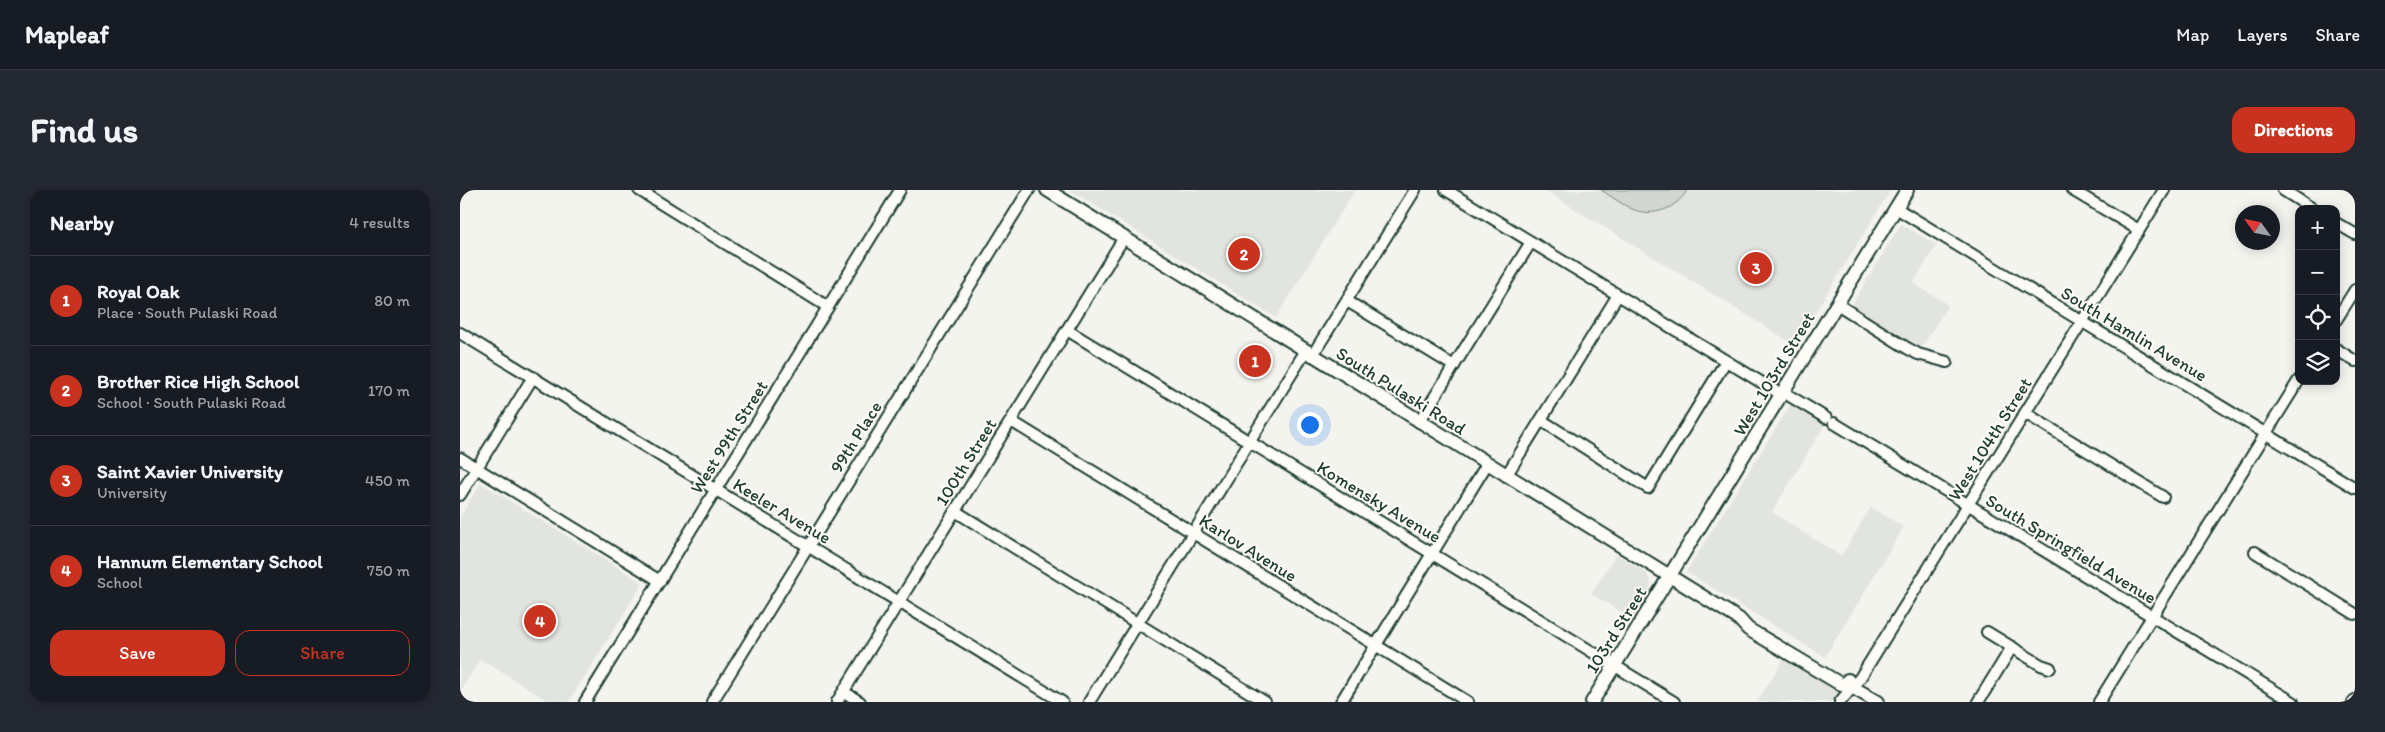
<!DOCTYPE html>
<html lang="en">
<head>
<meta charset="utf-8">
<style>
  :root { --surface:#171b24; --page:#242831; --text:#f1f3f6; --muted:#9ea1a6; --line:#363941; --accent:#c8321e }
  body { margin:0; font-family:Itim,sans-serif; background:var(--page); color:var(--text) }
  .controls { position:absolute; right:15px; top:15px; display:grid; overflow:hidden; border-radius:10px; box-shadow:0 2px 12px #0003 }
  .controls button { width:45px; height:45px; display:grid; place-items:center; padding:0; border:0; border-bottom:1px solid var(--line); background:var(--surface); color:var(--text); font:25px sans-serif }
  .compass { position:absolute; left:1775px; top:15px; width:45px; height:45px; border-radius:50%; background:var(--surface); box-shadow:0 2px 12px #0003; rotate:303deg }
  .you { position:absolute; left:849px; top:234px; width:18px; height:18px; margin:-12px; border:4px solid #fff; border-radius:50%; background:#1a73e8; box-shadow:0 0 0 8px #1a73e833 }
  .badge { display:grid; place-items:center; width:32px; height:32px; border-radius:50%; background:var(--accent); color:#fff; font-size:16px; font-weight:700 }
  .pin { position:absolute; translate:-50% -50%; border:2px solid #fff; box-shadow:0 1px 5px #0006 }
  .list { margin:0; padding:0; list-style:none }
  h2 { display:flex; justify-content:space-between; align-items:center; height:65px; margin:0; padding:0 20px; font-size:21px }
  h2 small { font-size:16px; font-weight:400; color:var(--muted) }
  .list li { display:grid; grid-template-columns:32px 1fr auto; gap:15px; align-items:center; box-sizing:border-box; height:90px; padding:0 20px; border-top:1px solid var(--line) }
  .list b { display:block; font-size:19px; white-space:nowrap }
  .list p { margin:0; font-size:16px; white-space:nowrap; color:var(--muted) }
  .list em { font-size:16px; font-style:normal; color:var(--muted) }
  .actions { display:flex; gap:10px; padding:15px 20px }
  .actions a { flex:1; padding:11px 0; border:1px solid var(--accent); border-radius:15px; text-align:center; font-size:18px; color:var(--accent) }
  .actions .main { background:var(--accent); color:#fff }
  .icon { flex:none; width:28px; height:28px; fill:none; stroke:currentColor; stroke-width:2; stroke-linecap:round; stroke-linejoin:round }
  .map { position:relative; flex:none; width:1895px; height:512px; overflow:hidden; border-radius:15px }
  header { display:flex; align-items:center; gap:30px; box-sizing:border-box; height:70px; padding:0 25px; background:var(--surface); border-bottom:1px solid var(--line) }
  header strong { font-size:24px }
  nav { display:flex; gap:28px; margin-inline-start:auto; font-size:18px }
  .intro { display:flex; align-items:center; justify-content:space-between; box-sizing:border-box; height:120px; padding:0 30px }
  h1 { margin:0; font-size:35px }
  .button { padding:12px 22px; border-radius:15px; background:var(--accent); color:#fff; font-size:18px; font-weight:700 }
  main { display:flex; gap:30px; padding:0 30px }
  aside { flex:1; background:var(--surface); border-radius:15px; box-shadow:0 2px 12px #0003 }
  .map>svg:first-child { display:block }
</style>
</head>
<body>
<header>
<strong>Mapleaf</strong>
<nav><a>Map</a><a>Layers</a><a>Share</a></nav>
</header>
<div class="intro"><h1>Find us</h1><a class="button">Directions</a></div>
<main>
<aside>
<h2>Nearby<small>4 results</small></h2>
<ul class="list">
<li><span class="badge">1</span><div><b>Royal Oak</b><p>Place · South Pulaski Road</p></div><em>80 m</em></li>
<li><span class="badge">2</span><div><b>Brother Rice High School</b><p>School · South Pulaski Road</p></div><em>170 m</em></li>
<li><span class="badge">3</span><div><b>Saint Xavier University</b><p>University</p></div><em>450 m</em></li>
<li><span class="badge">4</span><div><b>Hannum Elementary School</b><p>School</p></div><em>750 m</em></li>
</ul>
<div class="actions"><a class="main">Save</a><a>Share</a></div>
</aside>
<div class="map">
<svg width="1895" height="512" viewBox="0 0 1895 512">
  <rect width="100%" height="100%" fill="#f4f4ef"/>
  <filter id="ink" filterUnits="userSpaceOnUse"><feTurbulence type="fractalNoise" baseFrequency=".02" numOctaves="2"/><feDisplacementMap in="SourceGraphic" scale="10" xChannelSelector="R" yChannelSelector="G"/><feConvolveMatrix kernelMatrix="1 2 1 2 8 2 1 2 1" color-interpolation-filters="sRGB"/></filter>
  <g filter="url(#ink)">
    <g fill="#e2e5df">
      <path d="M610,0H895L816,128Z"/>
      <path d="M1084,0H1431L1335,155Z"/>
      <path d="M1441,34L1477,55L1453,93L1488,115L1461,158L1391,116Z"/>
      <path d="M1334,209L1367,231L1312,322L1381,366L1411,317L1444,337L1365,467L1226,382Z"/>
      <path d="M21,293L183,393L109,512H90L20,469L0,502V327Z"/>
      <path d="M1156,364L1185,382L1191,391L1189,403L1172,429L1131,404Z"/>
      <path d="M1325,467L1391,504L1386,512H1297Z"/>
    </g>
    <path fill="#d1d6d1" stroke="#788a82" d="M1141,0H1227C1217,19 1192,28 1172,19C1161,14 1151,6 1141,0Z"/>
    <g fill="none" stroke-linecap="round" stroke-linejoin="round">
      <g stroke="#1f3d34" stroke-width="14">
        <g id="minor">
          <path d="M179,0L368,117"/>
          <path d="M986,0L1322,205"/>
          <path d="M1612,0L1679,40"/>
          <path d="M1823,0L1853,19"/>
          <path d="M1436,18L1895,298"/>
          <path d="M1876,33L1895,44"/>
          <path d="M887,111L994,176"/>
          <path d="M1377,114L1447,158L1458,164L1487,172"/>
          <path d="M1876,130L1895,100"/>
          <path d="M607,140L1214,512"/>
          <path d="M0,143L602,512"/>
          <path d="M1876,159L1895,171"/>
          <path d="M852,166L955,0"/>
          <path d="M1323,202L1366,228"/>
          <path d="M1565,223L1703,307"/>
          <path d="M1081,230L1188,298L1266,171"/>
          <path d="M551,231L1008,512"/>
          <path d="M959,232L1071,52"/>
          <path d="M1374,233L1833,512"/>
          <path d="M0,268L200,391"/>
          <path d="M1046,286L1158,105"/>
          <path d="M0,305L73,187"/>
          <path d="M495,321L805,512"/>
          <path d="M1795,362L1895,424"/>
          <path d="M1527,442L1581,475L1590,478"/>
          <path d="M384,502L400,512"/>
          <path d="M125,512L440,0"/>
          <path d="M252,512L569,0"/>
          <path d="M377,512L663,49"/>
          <path d="M629,512L845,162"/>
          <path d="M881,512L1027,274"/>
          <path d="M1380,512L1400,488L1704,0"/>
          <path d="M1518,512L1552,457"/>
          <path d="M1639,512L1839,190"/>
          <path d="M1893,512L1895,510"/>
        </g>
      </g>
      <g stroke="#1f3d34" stroke-width="16">
        <g id="major">
          <path d="M587,0L1279,429L1288,439L1382,495L1392,497"/>
          <path d="M1388,490L1392,497L1418,512"/>
          <path d="M1132,512L1447,0"/>
        </g>
      </g>
      <use href="#minor" stroke="#fdfcf7" stroke-width="10"/>
      <use href="#major" stroke="#fdfcf7" stroke-width="12"/>
    </g>
  </g>
  <g text-anchor="middle" dominant-baseline="central" stroke-width="4" stroke-linejoin="round" paint-order="stroke">
    <g font-size="18" fill="#1f3d34" stroke="#fdfcf7">
      <text transform="translate(1674 144) rotate(31)">South Hamlin Avenue</text>
      <text transform="translate(1314 184) rotate(-59)">West 103rd Street</text>
      <text transform="translate(941 201) rotate(32)">South Pulaski Road</text>
      <text transform="translate(269 247) rotate(-58)">West 99th Street</text>
      <text transform="translate(396 247) rotate(-58)">99th Place</text>
      <text transform="translate(1530 249) rotate(-58)">West 104th Street</text>
      <text transform="translate(506 272) rotate(-58)">100th Street</text>
      <text transform="translate(919 312) rotate(31)">Komensky Avenue</text>
      <text transform="translate(322 321) rotate(31)">Keeler Avenue</text>
      <text transform="translate(788 358) rotate(32)">Karlov Avenue</text>
      <text transform="translate(1611 359) rotate(31)">South Springfield Avenue</text>
      <text transform="translate(1156 440) rotate(-58)">103rd Street</text>
    </g>
  </g>
</svg>
<div class="controls">
<button>+</button>
<button>−</button>
<button><svg class="icon" aria-label="locate" viewBox="0 0 24 24"><circle cx="12" cy="12" r="6"/><path d="M12 2v4M12 18v4M2 12h4M18 12h4"/></svg></button>
<button><svg class="icon" aria-label="layers" viewBox="0 0 24 24"><path d="M12 4l9 5-9 5-9-5zM3 14l9 5 9-5"/></svg></button>
</div>
<svg class="compass" viewBox="-18 -18 36 36"><path d="M0-13l5 13h-10z" fill="#e53935"/><path d="M0 13l5-13h-10z" fill="#9ea1a6"/></svg>
<div class="you"></div>
<div class="pin badge" style="left:795px;top:171px">1</div>
<div class="pin badge" style="left:784px;top:64px">2</div>
<div class="pin badge" style="left:1296px;top:78px">3</div>
<div class="pin badge" style="left:80px;top:431px">4</div>
</div>
</main>
</body>
</html>
